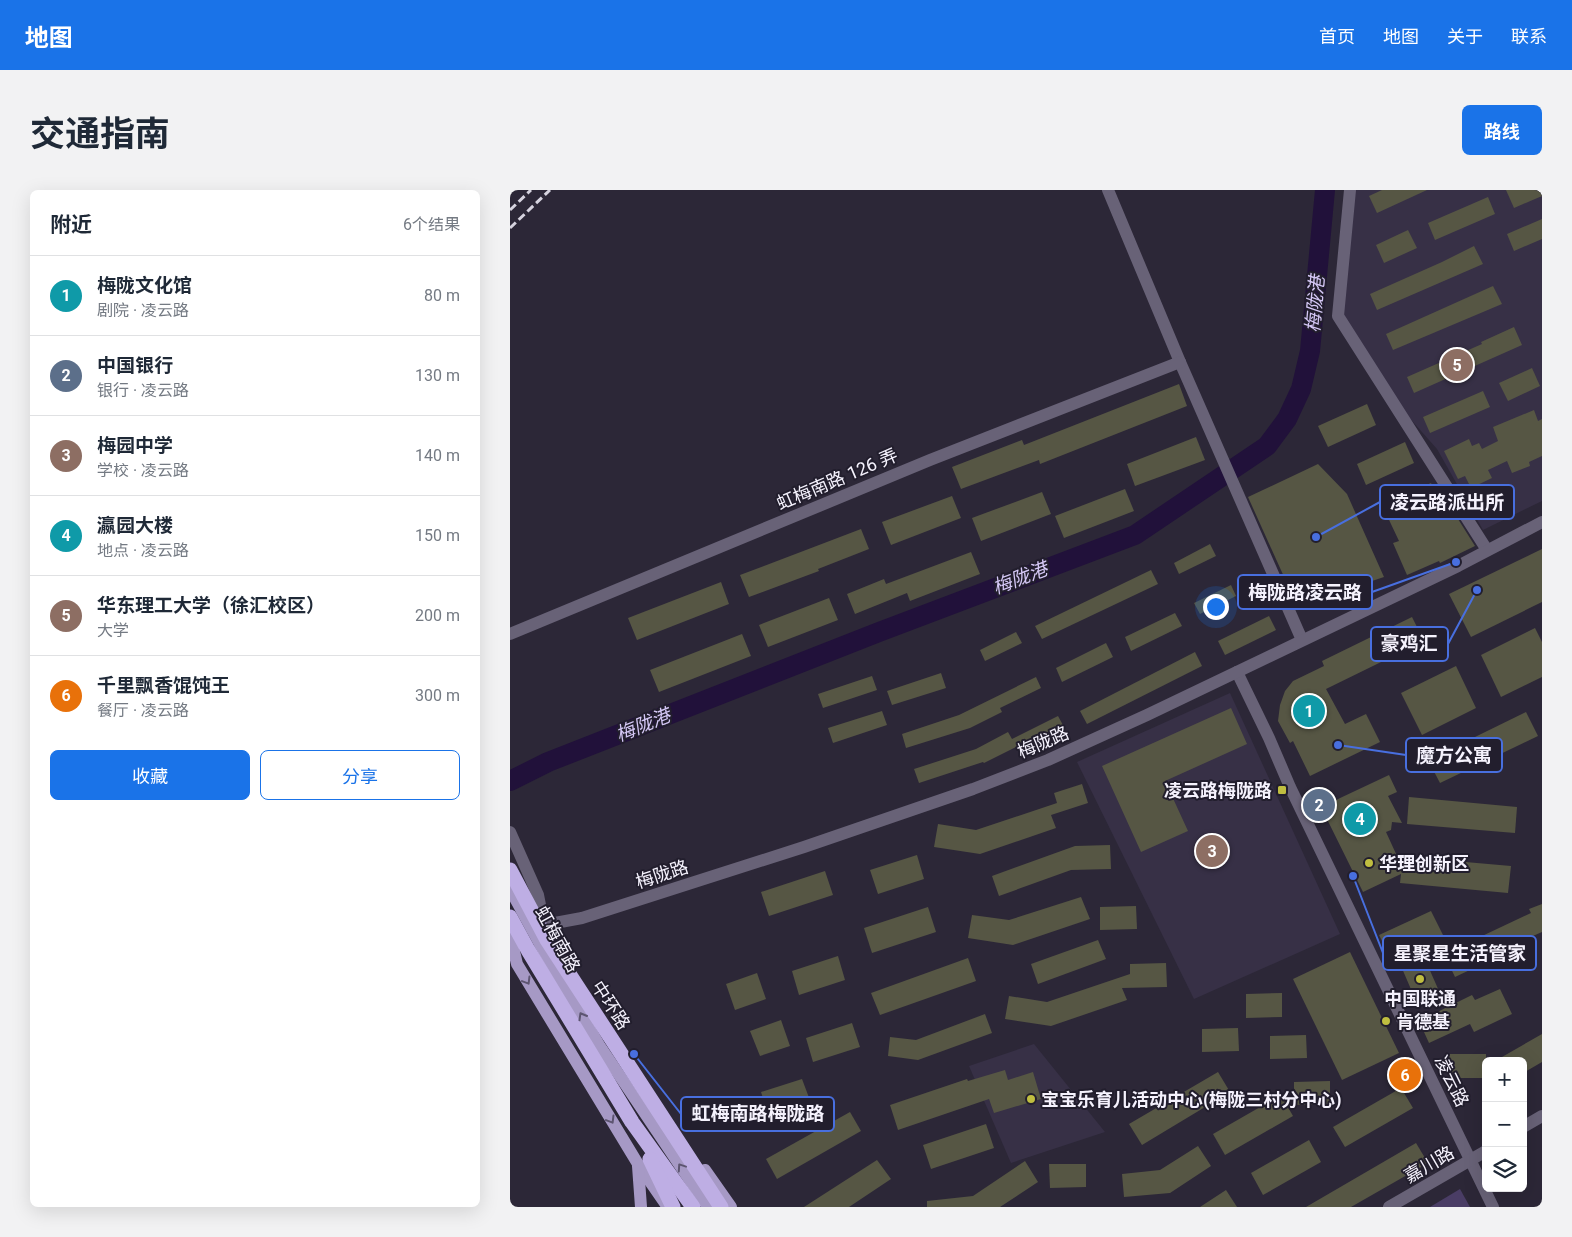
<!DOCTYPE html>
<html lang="zh">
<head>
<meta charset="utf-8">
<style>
  :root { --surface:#fff; --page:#f2f2f3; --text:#1f2937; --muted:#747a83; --line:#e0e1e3; --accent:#1a73e8 }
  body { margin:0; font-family:Roboto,"Noto Sans SC",sans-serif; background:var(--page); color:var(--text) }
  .controls { position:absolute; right:15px; bottom:15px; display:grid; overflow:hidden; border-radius:8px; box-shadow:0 5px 20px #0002 }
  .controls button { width:45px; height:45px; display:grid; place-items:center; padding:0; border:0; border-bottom:1px solid var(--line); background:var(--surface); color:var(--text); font:25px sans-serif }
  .you { position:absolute; left:705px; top:416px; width:18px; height:18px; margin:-12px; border:4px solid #fff; border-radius:50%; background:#1a73e8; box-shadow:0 0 0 8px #1a73e833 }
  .badge { display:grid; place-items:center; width:32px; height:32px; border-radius:50%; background:var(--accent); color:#fff; font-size:16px; font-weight:700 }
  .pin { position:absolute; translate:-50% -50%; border:2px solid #fff; box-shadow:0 1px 5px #0006 }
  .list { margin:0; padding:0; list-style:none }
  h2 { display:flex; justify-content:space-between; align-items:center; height:65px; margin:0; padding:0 20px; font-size:21px }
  h2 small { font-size:16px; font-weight:400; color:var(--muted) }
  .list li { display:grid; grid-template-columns:32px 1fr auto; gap:15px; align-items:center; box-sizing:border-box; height:80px; padding:0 20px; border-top:1px solid var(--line) }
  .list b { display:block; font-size:19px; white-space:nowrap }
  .list p { margin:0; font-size:16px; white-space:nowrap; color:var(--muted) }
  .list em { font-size:16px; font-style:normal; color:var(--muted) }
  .actions { display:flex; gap:10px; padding:15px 20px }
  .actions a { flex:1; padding:11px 0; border:1px solid var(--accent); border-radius:8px; text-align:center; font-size:18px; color:var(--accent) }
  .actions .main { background:var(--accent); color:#fff }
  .icon { flex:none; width:28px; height:28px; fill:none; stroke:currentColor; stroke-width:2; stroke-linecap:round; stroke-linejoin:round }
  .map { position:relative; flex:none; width:1032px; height:1017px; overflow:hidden; border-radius:8px }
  header { display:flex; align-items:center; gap:30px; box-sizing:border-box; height:70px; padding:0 25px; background:var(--accent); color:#fff }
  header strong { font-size:24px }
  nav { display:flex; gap:28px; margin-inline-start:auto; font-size:18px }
  .intro { display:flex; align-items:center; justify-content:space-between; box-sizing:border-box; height:120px; padding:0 30px }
  h1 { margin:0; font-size:35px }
  .button { padding:12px 22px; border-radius:8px; background:var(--accent); color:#fff; font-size:18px; font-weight:700 }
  main { display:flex; gap:30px; padding:0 30px }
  aside { flex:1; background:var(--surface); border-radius:8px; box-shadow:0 5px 20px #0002 }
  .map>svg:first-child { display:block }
</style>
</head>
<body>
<header>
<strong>地图</strong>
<nav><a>首页</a><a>地图</a><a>关于</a><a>联系</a></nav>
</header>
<div class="intro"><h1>交通指南</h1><a class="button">路线</a></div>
<main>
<aside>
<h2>附近<small>6个结果</small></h2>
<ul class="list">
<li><span class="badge" style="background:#0f9aa8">1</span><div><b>梅陇文化馆</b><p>剧院 · 凌云路</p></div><em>80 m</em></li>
<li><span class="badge" style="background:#5c6f8a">2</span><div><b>中国银行</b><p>银行 · 凌云路</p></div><em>130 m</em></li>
<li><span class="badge" style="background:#8d6e63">3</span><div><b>梅园中学</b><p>学校 · 凌云路</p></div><em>140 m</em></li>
<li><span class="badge" style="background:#0f9aa8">4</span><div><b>瀛园大楼</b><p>地点 · 凌云路</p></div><em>150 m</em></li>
<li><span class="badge" style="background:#8d6e63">5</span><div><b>华东理工大学（徐汇校区）</b><p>大学</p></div><em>200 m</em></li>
<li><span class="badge" style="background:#e8710a">6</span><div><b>千里飘香馄饨王</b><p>餐厅 · 凌云路</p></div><em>300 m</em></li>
</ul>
<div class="actions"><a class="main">收藏</a><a>分享</a></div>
</aside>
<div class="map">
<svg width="1032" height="1017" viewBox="0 0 1032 1017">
  <rect width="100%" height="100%" fill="#2c2737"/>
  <g fill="#373046">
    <path d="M839,0H1032V311L973,340L927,259L896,224L828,126Z"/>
    <path d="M720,503L830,744L684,809L567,572Z"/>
    <path d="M524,854L595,942L501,973L459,876Z"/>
  </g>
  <path fill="#4a3d65" d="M950,999L960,1017H920Z"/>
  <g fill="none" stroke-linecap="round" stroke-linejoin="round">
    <path stroke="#21113a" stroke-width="20" d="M0,591L38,572L369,442L625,345L757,256L777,229L791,199L800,161L815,0"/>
  </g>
  <g fill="#565644">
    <path d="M872,0H917L867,23L859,6Z"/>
    <path d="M996,0H1032V6L1004,18Z"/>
    <path d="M978,7L985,24L925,50L918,33Z"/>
    <path d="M1032,29V49L1004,61L997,44Z"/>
    <path d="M898,40L907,58L874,73L866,55Z"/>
    <path d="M964,56L973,74L867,120L860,104L932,72Z"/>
    <path d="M983,96L992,114L883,160L876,144Z"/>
    <path d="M1004,137L1012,155L904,203L897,187L972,154L971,152Z"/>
    <path d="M1022,178L1030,196L998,211L989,193Z"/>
    <path d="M669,194L677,216L530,274L529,270L451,299L442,277L512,250L514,255Z"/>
    <path d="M973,201L980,217L920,243L913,227Z"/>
    <path d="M857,214L866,235L818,257L808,236Z"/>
    <path d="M1024,220L1028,231L1032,229V266L1019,272L1020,276L1002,283L997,271L978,280L982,288L961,298L955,286L948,289L934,261L959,249L962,256L969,253L972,259L988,251L983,237Z"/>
    <path d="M686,247L695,270L625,296L617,274Z"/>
    <path d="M895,252L904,273L856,295L847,274Z"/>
    <path d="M808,274L837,304L874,387L841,398L789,420L738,307Z"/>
    <path d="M921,293L935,325L943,321L965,356L930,373L929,371L897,385L883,353L889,351L872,315Z"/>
    <path d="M615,299L624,321L554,348L545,326Z"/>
    <path d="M532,302L541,324L471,351L462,328Z"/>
    <path d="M442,306L451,328L381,355L372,332Z"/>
    <path d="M351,339L359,359L308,379L309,381L239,407L230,385Z"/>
    <path d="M700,354L706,366L669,384L664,373Z"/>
    <path d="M1032,359V412L961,447L939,404Z"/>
    <path d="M461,362L470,384L400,411L397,403L345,424L337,404L374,389L376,394Z"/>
    <path d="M641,380L648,394L532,449L525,436Z"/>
    <path d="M211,392L219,414L127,450L118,428Z"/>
    <path d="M721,395L726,406L690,424L684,413Z"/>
    <path d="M319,408L328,430L258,457L249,435Z"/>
    <path d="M665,423L672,436L621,461L615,447Z"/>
    <path d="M759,426L766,440L715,465L708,451Z"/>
    <path d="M902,427L914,451L816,499L835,534L856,524L870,552L800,586L783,551L780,553L768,531L770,515L775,501L783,491L814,476L812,471Z"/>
    <path d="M1025,438L1032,452V487L991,507L971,465Z"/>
    <path d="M506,442L512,453L475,471L470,460Z"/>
    <path d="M232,444L241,466L149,502L140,480Z"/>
    <path d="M596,453L603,467L552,492L546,478Z"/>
    <path d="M685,462L692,476L577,534L570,521Z"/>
    <path d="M946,476L966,518L912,545L891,503Z"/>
    <path d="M431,483L436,498L382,515L377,501Z"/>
    <path d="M362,486L367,500L313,518L308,504Z"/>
    <path d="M526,487L531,498L490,518L492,522L460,538L396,558L392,544L449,525Z"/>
    <path d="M721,518L737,554L655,591L678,641L631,662L592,576Z"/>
    <path d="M372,521L377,535L323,553L318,538Z"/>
    <path d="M1016,522L1028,546L930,593L918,570Z"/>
    <path d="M548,526L554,537L518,555L516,552L474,573L473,572L409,593L404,579L466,559L498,542L502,549Z"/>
    <path d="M879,585L887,602L878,606L892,633L882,632L881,640L876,642L887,666L1001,676L998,703L890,693L891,684L853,702L811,617Z"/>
    <path d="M572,594L578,613L541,625L546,638L470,664L424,657L428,634L466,640L547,613L544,603Z"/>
    <path d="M899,607L1007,617L1005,643L897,634Z"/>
    <path d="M600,655L601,679L561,680L489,706L482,686L565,656Z"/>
    <path d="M407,665L414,689L368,704L360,680Z"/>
    <path d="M315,681L323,705L259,726L251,702Z"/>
    <path d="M571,707L580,729L503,755L458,748L462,725L499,730Z"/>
    <path d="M1032,714V742L1016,749L1017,753L945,787L934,764L1021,723L1019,719Z"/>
    <path d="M626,716L627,739L590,740V717Z"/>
    <path d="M418,717L426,742L362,763L354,738Z"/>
    <path d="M921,721L934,747L910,758L929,801L906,811L888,769L882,771L869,745Z"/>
    <path d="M588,750L596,769L528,794L521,774Z"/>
    <path d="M840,762L889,863L832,890L783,789Z"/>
    <path d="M328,766L335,790L289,805L282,781Z"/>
    <path d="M458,768L466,791L370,825L361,803Z"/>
    <path d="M656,773L657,797L612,798L617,810L541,836L495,829L499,806L537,812L620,784V774Z"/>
    <path d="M247,783L256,809L225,820L216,794Z"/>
    <path d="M990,799L1002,824L964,842L960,834L919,853L909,831L962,805L965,810Z"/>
    <path d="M772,803V827L736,828V804Z"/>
    <path d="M475,824L482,843L408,870L378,866L380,847L406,850Z"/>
    <path d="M271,830L280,856L250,866L240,841Z"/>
    <path d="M342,833L350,857L303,872L296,848Z"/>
    <path d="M728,838L729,861L692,862V839Z"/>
    <path d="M1032,844V872L1013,883V871H985Z"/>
    <path d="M796,845L797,868L760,869V846Z"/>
    <rect x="938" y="864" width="38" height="24"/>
    <path d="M495,880L498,890L523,882L531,909L484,923L479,909L388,940L380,915L457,889L458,891Z"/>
    <path d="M708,882L720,902L632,955L619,934Z"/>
    <path d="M292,889L301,913L259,926L251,902Z"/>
    <path d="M820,891V914L784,915V892Z"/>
    <path d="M891,898L903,918L835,957L823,937Z"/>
    <path d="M771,905L783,926L715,965L703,944Z"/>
    <path d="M340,922L351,941L267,989L256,969Z"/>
    <path d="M476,934L484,958L421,979L413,955Z"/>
    <path d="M799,950L811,972L753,1005L741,983Z"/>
    <path d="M906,953L918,973L841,1017H796Z"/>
    <path d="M688,956L701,976L660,1003L614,1007L612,984L650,980Z"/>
    <path d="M367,970L381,989L339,1017H294Z"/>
    <path d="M515,971L528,992L490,1017H417V1011L463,1006Z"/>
    <path d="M539,974H576V997L540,998Z"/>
    <path d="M716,1000L727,1017H690Z"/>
  </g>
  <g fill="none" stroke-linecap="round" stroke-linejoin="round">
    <g stroke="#686277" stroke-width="12">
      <path d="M598,0L670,172L792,450"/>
      <path d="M840,0L828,126L977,360"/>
      <path d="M0,444L420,270L670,172"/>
      <path d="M727,482L759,548L780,597L983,1017"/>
      <path d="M0,642L28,705L34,735"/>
      <path d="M22,739L34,735L72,728L294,657L463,599L538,570L637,525L948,376L1032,332"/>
      <path d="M1013,937L1032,926"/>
      <path d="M879,1017L976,961"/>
    </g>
    <g stroke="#a699c5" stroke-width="12">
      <path d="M0,699L35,763L89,855L198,1017"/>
      <path d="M0,744L7,774L128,974L157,1016"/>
      <path d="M128,976L131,1017"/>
      <path d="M195,980L221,1017"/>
    </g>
    <g stroke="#beaee4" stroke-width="15">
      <path d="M0,680L37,750L211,1017"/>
      <path d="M0,727L18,760L122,932L183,1017"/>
      <path d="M140,969L163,1017"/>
    </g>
    <g stroke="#d6d3df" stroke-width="3" stroke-dasharray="8 4" stroke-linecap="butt">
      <path d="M0,20L21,0"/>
      <path d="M0,38L40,0"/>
    </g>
  </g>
  <defs><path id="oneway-chevron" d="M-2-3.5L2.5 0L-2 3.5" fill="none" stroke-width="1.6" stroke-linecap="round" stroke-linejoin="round" transform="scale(1.25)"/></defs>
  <g stroke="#5d5571">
    <use href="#oneway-chevron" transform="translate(17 791) rotate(59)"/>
    <use href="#oneway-chevron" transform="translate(72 826) rotate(-120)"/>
    <use href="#oneway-chevron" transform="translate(101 930) rotate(59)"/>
    <use href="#oneway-chevron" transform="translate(171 977) rotate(-124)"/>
  </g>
  <g fill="#c0be40" stroke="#221e2d" stroke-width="2">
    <rect x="767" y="595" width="10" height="10" rx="2.5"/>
    <circle cx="859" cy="673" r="5"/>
    <circle cx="910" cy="789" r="5"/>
    <circle cx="876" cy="831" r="5"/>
    <circle cx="521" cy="909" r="5"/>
  </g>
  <g text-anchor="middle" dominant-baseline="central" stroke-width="4" stroke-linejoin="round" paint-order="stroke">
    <g font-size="18" fill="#f5f2fd" stroke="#221e2d">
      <text transform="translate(327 289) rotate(-23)">虹梅南路 126 弄</text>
      <text transform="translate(533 552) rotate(-23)">梅陇路</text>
      <text transform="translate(152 684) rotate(-18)">梅陇路</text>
      <text transform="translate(48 749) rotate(61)">虹梅南路</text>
      <text transform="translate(101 815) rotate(57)">中环路</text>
      <text transform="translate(942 891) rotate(64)">凌云路</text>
      <text transform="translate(919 974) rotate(-30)">嘉川路</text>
    </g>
    <g font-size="18" font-weight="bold" fill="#f5f2fd" stroke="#221e2d" text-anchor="start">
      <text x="762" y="600" text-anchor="end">凌云路梅陇路</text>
      <text x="869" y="673">华理创新区</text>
      <text x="910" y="808" text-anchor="middle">中国联通</text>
      <text x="886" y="831">肯德基</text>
      <text x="531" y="909">宝宝乐育儿活动中心(梅陇三村分中心)</text>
    </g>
    <g font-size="19" font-style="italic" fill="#d5c8f6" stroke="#221e2d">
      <text transform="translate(805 114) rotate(-85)">梅陇港</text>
      <text transform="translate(510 388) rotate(-21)">梅陇港</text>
      <text transform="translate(133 535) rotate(-22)">梅陇港</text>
    </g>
  </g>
  <path fill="none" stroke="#486fdf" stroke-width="2" d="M806 347L870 312M946 372L862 402M967 400L938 454M828 555L896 565M843 686L873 763M124 864L171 924"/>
  <g fill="#486fdf" stroke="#221e2d" stroke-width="2">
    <circle cx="806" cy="347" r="5"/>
    <circle cx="946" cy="372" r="5"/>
    <circle cx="967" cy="400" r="5"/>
    <circle cx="828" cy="555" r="5"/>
    <circle cx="843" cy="686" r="5"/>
    <circle cx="124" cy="864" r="5"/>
  </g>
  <g fill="#221e2d" stroke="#486fdf" stroke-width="2">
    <rect x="870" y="295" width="134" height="34" rx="5"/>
    <rect x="728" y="385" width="134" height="34" rx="5"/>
    <rect x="861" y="437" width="77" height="34" rx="5"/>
    <rect x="896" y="548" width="96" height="34" rx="5"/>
    <rect x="873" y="746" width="153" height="34" rx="5"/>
    <rect x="171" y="907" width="153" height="34" rx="5"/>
  </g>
  <g font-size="19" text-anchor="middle" font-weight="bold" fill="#f5f2fd">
    <text x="937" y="319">凌云路派出所</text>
    <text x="795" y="409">梅陇路凌云路</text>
    <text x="899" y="460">豪鸡汇</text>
    <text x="944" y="572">魔方公寓</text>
    <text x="950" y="770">星聚星生活管家</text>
    <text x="248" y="930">虹梅南路梅陇路</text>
  </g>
</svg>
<div class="controls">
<button>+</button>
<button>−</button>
<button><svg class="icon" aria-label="layers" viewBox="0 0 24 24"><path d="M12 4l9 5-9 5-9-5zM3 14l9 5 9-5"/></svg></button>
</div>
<div class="you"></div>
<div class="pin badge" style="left:799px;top:521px;background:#0f9aa8">1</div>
<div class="pin badge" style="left:809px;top:615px;background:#5c6f8a">2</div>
<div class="pin badge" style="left:702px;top:661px;background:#8d6e63">3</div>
<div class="pin badge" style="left:850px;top:629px;background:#0f9aa8">4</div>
<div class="pin badge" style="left:947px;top:175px;background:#8d6e63">5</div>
<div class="pin badge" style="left:895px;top:885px;background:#e8710a">6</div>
</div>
</main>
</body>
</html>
